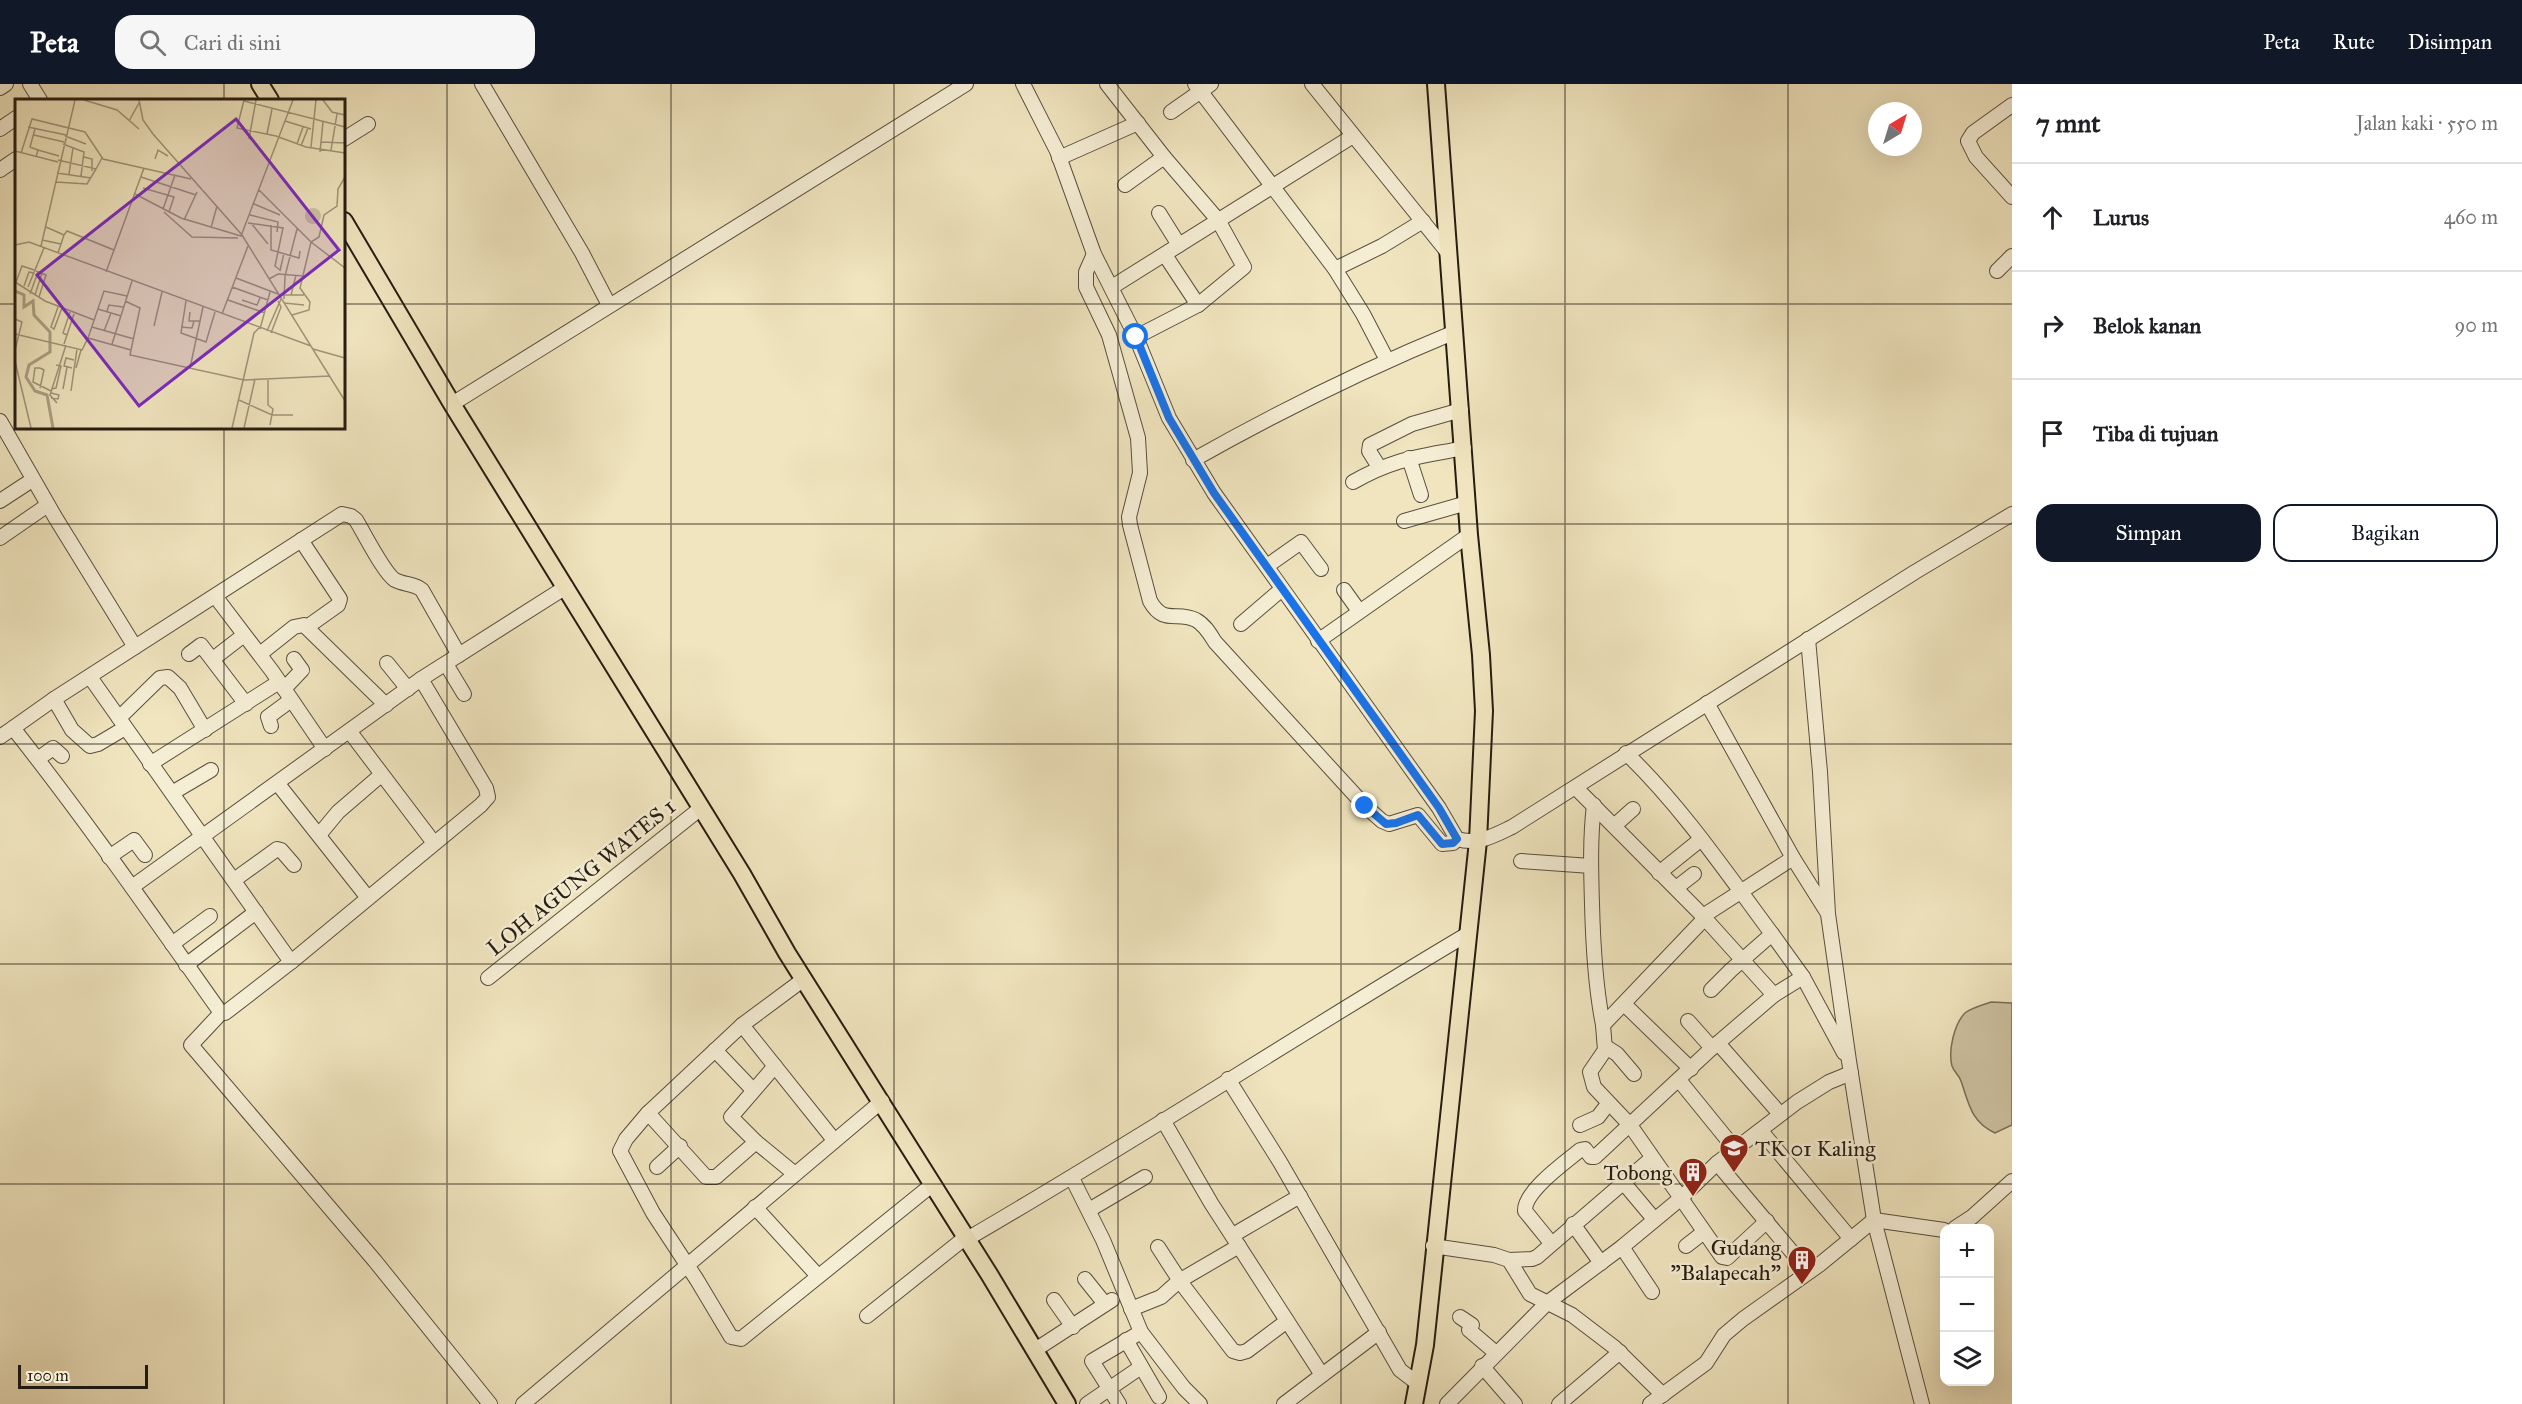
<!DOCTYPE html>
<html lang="id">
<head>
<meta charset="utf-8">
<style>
  :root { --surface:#fff; --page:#f6f6f6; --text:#202124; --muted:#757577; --line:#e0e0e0; --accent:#111827 }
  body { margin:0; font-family:"IM FELL Great Primer",serif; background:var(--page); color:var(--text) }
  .controls { position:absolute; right:18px; bottom:18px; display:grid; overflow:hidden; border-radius:12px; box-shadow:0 6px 24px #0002 }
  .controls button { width:54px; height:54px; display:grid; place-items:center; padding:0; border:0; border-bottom:2px solid var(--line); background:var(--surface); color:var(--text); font:30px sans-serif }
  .compass { position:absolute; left:1868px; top:18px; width:54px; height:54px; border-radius:50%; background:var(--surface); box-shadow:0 6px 24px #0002; rotate:38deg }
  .scale { position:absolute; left:18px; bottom:15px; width:130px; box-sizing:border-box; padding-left:6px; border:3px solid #261d12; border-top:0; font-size:16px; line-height:21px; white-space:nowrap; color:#261d12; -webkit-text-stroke:4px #f5eed5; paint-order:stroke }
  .stop { position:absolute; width:18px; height:18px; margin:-14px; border:4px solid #1a73e8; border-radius:50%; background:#fff }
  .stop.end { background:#1a73e8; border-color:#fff; box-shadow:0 2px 6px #0008 }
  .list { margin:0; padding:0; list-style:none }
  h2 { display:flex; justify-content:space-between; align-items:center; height:78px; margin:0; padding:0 24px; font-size:26px }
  h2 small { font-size:20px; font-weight:400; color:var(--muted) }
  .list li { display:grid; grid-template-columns:39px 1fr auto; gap:18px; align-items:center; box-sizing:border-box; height:108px; padding:0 24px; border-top:2px solid var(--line) }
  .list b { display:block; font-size:22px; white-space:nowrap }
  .list em { font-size:20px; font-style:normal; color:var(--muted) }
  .actions { display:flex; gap:12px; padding:18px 24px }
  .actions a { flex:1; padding:14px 0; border:2px solid var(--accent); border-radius:18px; text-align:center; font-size:21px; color:var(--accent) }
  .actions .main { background:var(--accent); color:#fff }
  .icon { flex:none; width:33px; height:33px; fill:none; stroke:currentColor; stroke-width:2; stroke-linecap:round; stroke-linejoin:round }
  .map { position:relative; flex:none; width:2012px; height:1320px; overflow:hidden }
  header { display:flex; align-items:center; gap:36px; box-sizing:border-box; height:84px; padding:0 30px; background:var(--accent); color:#fff }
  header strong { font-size:28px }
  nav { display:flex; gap:33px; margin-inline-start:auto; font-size:21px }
  .search { width:420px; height:54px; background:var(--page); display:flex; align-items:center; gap:15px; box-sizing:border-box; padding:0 21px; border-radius:18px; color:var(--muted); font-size:22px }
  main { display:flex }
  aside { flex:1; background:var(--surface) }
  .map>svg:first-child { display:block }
</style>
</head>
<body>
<header>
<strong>Peta</strong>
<div class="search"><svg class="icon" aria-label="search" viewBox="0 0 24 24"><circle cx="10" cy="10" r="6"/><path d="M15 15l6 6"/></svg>Cari di sini</div>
<nav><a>Peta</a><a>Rute</a><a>Disimpan</a></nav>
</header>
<main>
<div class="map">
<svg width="2012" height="1320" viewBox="0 0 2012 1320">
  <rect width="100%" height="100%" fill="#f0e5bf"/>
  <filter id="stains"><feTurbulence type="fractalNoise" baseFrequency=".00333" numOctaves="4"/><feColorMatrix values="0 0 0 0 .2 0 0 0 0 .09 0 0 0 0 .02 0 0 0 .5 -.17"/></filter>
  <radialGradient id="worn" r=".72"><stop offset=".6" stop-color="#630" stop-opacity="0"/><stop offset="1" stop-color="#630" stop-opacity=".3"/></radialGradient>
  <path fill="#cec3a2" stroke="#7a705a" stroke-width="1.5" d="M1991,918L2012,919V1041L1995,1049C1971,1038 1969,1020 1961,997C1959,991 1954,988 1952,982C1948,967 1954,940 1965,929C1971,924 1983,921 1991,918Z"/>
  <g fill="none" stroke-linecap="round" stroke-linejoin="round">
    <g stroke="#584f3d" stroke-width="16">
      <g id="minor">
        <path d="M30,0L40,16"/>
        <path d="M482,0L582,169L609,221"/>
        <path d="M1023,0L1057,67L1094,170L1136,253L1169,334L1214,409L1439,724L1457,755C1478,761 1493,752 1512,743L1915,488L2012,430"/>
        <path d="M1107,0L1164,73L1218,136L1244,183L1198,221L1136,253"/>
        <path d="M1195,0L1335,185L1363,230L1387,276"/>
        <path d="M1312,0L1449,170"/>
        <path d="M0,4L6,0"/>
        <path d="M2012,21L1973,49L1968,57L1976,73L2012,113"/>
        <path d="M1171,28L1211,0"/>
        <path d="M0,45L16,34"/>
        <path d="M344,55L368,40"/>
        <path d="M1059,74L1138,39"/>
        <path d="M0,86L16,75"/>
        <path d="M1125,101L1164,73"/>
        <path d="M1159,129L1179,161"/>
        <path d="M1094,170L1086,188V203L1109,251L1138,354L1140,389L1129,433L1130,441L1150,517C1164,542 1177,526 1196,536C1205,541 1210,550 1215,558L1365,722L1382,737L1389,740L1418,731L1442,760L1453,759L1457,755"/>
        <path d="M1165,171L1198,221"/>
        <path d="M1335,185L1382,162L1423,137"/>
        <path d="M1997,187L2012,172"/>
        <path d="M1112,203L1353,52"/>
        <path d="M452,320L966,0"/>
        <path d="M0,337L55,433L135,563"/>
        <path d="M1409,374L1421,411"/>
        <path d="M1193,376C1278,328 1365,285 1455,248"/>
        <path d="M1379,383L1369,367L1370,361L1412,340L1461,326"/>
        <path d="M1353,398C1395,374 1419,373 1464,364"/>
        <path d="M0,417L26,400"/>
        <path d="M1404,437L1467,419"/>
        <path d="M0,454L42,425"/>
        <path d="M301,456L340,515L338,521L307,543"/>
        <path d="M1267,482L1301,458L1321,485"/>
        <path d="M1344,506L1359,527"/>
        <path d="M215,512L272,587L325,665"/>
        <path d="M1241,540L1282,505"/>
        <path d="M1808,555L1820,688L1828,830L1849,977L1874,1136L1922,1320"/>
        <path d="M1318,557L1469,451"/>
        <path d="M189,570L201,561L246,620"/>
        <path d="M260,570L294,543L304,541L386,621"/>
        <path d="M213,575L244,551"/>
        <path d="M387,579L408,605"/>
        <path d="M446,580L464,610"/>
        <path d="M90,593L291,878"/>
        <path d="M284,605L302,586L294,575"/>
        <path d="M54,615L72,646L90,662L98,660L125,644"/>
        <path d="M1707,619L1793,774L1827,828"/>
        <path d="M119,634L160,594L168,593L180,604L205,646"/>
        <path d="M271,642L268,633L291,616"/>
        <path d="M13,644L54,615L342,430L351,432L356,436C364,449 384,489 395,496C404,501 414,499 422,506L459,571"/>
        <path d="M350,648L434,759"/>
        <path d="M0,653L13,644C86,736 153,833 221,929H225L291,878L481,721L488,713L486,704L421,595"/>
        <path d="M1626,669C1682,723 1726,788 1772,850L1731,886L1711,906"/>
        <path d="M38,675L53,664L62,672"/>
        <path d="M150,680L279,598"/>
        <path d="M278,700L368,814"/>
        <path d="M172,709L211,686"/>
        <path d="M1594,721C1590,754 1591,787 1592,820C1593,861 1595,901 1603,941"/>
        <path d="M1614,742L1633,725"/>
        <path d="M319,751L338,728L381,691"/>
        <path d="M109,773L134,756L145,771"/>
        <path d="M1521,777L1591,782"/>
        <path d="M1659,789L1700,756"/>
        <path d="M234,796L277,765L281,766L294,781"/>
        <path d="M132,803L421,595L566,503"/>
        <path d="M1676,804L1694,790"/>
        <path d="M1703,832L1793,774"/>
        <path d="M1705,834L1603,941L1605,966L1590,988L1594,1003L1630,1041L1722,1173L1727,1174L1767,1137"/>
        <path d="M1772,850L1803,893L1844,969"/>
        <path d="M172,860L210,832"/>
        <path d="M186,881L256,828"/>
        <path d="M488,894L701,724"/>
        <path d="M804,895L742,941L648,1029L626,1055L620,1067L653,1129L697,1196L731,1253L741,1255L933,1100"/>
        <path d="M1774,911L1803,893"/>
        <path d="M1624,920L1691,985"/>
        <path d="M221,929L191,961L375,1177L490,1320"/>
        <path d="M1688,937L1712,964"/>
        <path d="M742,941L834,1056"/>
        <path d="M1718,959L1780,1030"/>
        <path d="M1606,963L1617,970L1634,990"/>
        <path d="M715,966L753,1006"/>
        <path d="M775,982L731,1033L756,1058L795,1090"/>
        <path d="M1228,995L1280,1078L1400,1286L1417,1299"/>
        <path d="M1679,996L1735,1065"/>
        <path d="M648,1029L706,1093H716L756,1058"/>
        <path d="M1163,1036L1211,1119L1322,1291"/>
        <path d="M1580,1041L1598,1033L1608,1020"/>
        <path d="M1761,1047L1851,1155"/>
        <path d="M1717,1079L1808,1187"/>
        <path d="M657,1083L680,1062"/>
        <path d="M1072,1094L1103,1156L1141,1248L1184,1304L1200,1320"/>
        <path d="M1623,1098L1654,1135"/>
        <path d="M755,1123L818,1192"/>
        <path d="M1089,1126L1145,1093"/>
        <path d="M1573,1140L1601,1179"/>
        <path d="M1955,1144L1972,1133L2012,1097"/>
        <path d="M1233,1151L1300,1112"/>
        <path d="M967,1155C1136,1057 1299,950 1466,851"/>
        <path d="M1551,1159L1525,1127C1524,1107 1566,1078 1580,1066L1585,1065L1591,1073H1595L1712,964L1774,911L1701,830L1576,704"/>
        <path d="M1433,1162L1494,1171L1509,1176L1530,1210L1572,1231L1614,1263L1663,1311"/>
        <path d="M1686,1162L1704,1148"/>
        <path d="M1158,1163L1182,1200L1233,1267L1240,1269L1247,1267L1287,1237"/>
        <path d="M1622,1163L1652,1208"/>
        <path d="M1509,1176L1532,1175L1537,1173L1652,1074"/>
        <path d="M1085,1195L1105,1220"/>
        <path d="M1054,1216L1073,1243"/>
        <path d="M1131,1225L1161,1213L1179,1197L1239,1162"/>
        <path d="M867,1232L966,1153"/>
        <path d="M1460,1233L1472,1241L1469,1246L1496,1269"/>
        <path d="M1126,1256L1159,1313"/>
        <path d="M1035,1266L1112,1216"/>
        <path d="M1482,1282L1515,1320"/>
        <path d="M523,1320L882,1017"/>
        <path d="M1087,1320L1141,1283"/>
        <path d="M1119,1320L1092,1277L1141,1248"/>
        <path d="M1284,1320L1379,1248"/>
        <path d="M1447,1320L1547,1219L1622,1163L1680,1115L1717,1079L1797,1018L1829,998L1851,989"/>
        <path d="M1559,1320L1620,1268"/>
        <path d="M1650,1320L1706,1279L1724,1251L1743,1235L1819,1181L1874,1136L1944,1146"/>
      </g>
    </g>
    <g stroke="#261d12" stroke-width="20">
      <g id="major">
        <path d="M260,0L270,16"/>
        <path d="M344,137L452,320L742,790L787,869L989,1190L1067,1320"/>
        <path d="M1414,1320L1425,1261L1478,757L1484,627L1481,571L1469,451L1436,0"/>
      </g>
    </g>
    <use href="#minor" stroke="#f5eed5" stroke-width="14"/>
    <use href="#major" stroke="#f0e5bf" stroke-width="16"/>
  </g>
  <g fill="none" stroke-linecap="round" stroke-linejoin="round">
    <path stroke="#1a73e8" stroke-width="8" d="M1136,253L1169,334L1214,409L1439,724L1457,755L1453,759L1442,760L1418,731L1396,739L1386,740L1365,722"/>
  </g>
  <path fill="none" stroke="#261d12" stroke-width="1.5" stroke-opacity="0.55" d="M224,0V16M447,0V1320M671,0V1320M894,0V1320M1118,0V1320M1341,0V1320M1565,0V1320M1788,0V1320M0,220H16M344,220H2012M224,344V1320M0,440H2012M0,660H2012M0,880H2012M0,1100H2012"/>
  <defs>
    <g id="school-pin" transform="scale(1.5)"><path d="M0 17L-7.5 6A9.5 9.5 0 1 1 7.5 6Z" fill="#8f2418" stroke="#f5eed5"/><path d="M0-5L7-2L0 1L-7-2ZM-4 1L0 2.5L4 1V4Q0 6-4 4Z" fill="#fff"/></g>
    <g id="building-pin" transform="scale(1.5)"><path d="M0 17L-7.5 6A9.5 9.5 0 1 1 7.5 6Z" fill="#8f2418" stroke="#f5eed5"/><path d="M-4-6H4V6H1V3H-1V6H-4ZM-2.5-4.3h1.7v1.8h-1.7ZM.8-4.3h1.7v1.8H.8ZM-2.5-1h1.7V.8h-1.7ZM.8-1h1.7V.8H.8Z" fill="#fff"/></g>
  </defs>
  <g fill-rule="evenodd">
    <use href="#school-pin" x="1734" y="1064"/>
    <use href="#building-pin" x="1693" y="1088"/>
    <use href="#building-pin" x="1802" y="1176"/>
  </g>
  <g text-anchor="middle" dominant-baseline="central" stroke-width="5" stroke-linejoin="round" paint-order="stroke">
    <g font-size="22" fill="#261d12" stroke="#f5eed5">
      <text transform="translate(581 793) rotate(-39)">LOH AGUNG WATES 1</text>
    </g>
    <g font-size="22" fill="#261d12" stroke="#f5eed5" text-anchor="end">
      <text x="1755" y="1064" text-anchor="start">TK 01 Kaling</text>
      <text x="1672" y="1088">Tobong</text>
      <text x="1781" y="1163">Gudang<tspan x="1781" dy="25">"Balapecah"</tspan></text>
    </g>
  </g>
  <g transform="translate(15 15)">
    <rect width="330" height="330" fill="#f0e5bf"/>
    <path d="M290 117a8 8 0 1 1 16 0a8 8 0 1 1-16 0Z" fill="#cec3a2"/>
    <path fill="none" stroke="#aba184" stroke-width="3" d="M0,192L9,196V208L18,202L19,216L35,233V253L14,266L11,278L20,292L32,296L38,329"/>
    <path fill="none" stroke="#9f957a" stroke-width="1.5" d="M69,1L102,11L124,30M124,1L128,21L138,35L227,136L330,302M229,1L222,29L261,37L291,48L330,54M308,1L317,13L330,16M229,2L330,28M114,22L124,4M270,22L296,30M13,28L51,36M20,30L15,48L23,51L21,58M252,35L257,10M19,36L49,43M50,37L71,45M234,40L241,1M306,43L330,44M48,45L69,53L66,77M282,45L288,28M286,47L293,29M296,48L301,1M23,51L44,57M316,51L322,15M0,52L43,63M305,53L308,23M6,54L17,20L70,33L88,60L176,80M69,58L77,60V72M140,60L143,51L153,57M43,61L81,70L87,59M42,74L76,79M54,75L58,49M126,78L181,96M41,83L72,85L81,70M128,89L159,98L154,113M244,91L296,143L330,169M120,95L166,119L226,137L278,1M239,105L265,116M148,110L160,76M149,113L177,138L223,139M235,116L263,123L262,133M169,121L182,93M233,124L268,129L260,167L265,171M236,124L253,145M256,126V151L284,159L285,152M31,128L49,136L43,154M196,129L202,107M49,136L52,132L99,151M27,141L46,145M0,146L14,143L296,247M26,147L60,1M21,172L31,176L24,198M265,172L269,154M91,173L129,69M221,179L263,195M254,180L263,175L288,177M0,183L30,202L79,221M1,183L7,167L19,171M9,187L14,173L18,174M13,188L29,149M217,188L253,201M15,195L23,173M20,196L27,174M268,196H289M276,196L281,176M269,200L270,177L282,130M213,201L250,214M227,201L242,206L245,199M171,202L166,234L191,243L200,213M269,204L289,206M43,208L36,228L39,230L47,209M83,210L106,217M92,212L94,206L108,208M175,213L174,222H185M207,215L233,147M277,216L294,211L295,203L285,189L296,143L304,138L309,116L322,107L323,90L330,78M0,220L7,223L0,251M139,227L147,193M77,228L119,240M166,228L177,229L179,222M245,230L255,193M89,232L96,214M252,232L266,200M256,234L266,208L263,202M0,235L67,251L73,239L116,251L125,209L110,202M52,236L48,234L55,213M73,239L89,192L112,197M49,245L59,215M97,245L117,182M298,250L330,259M116,251L115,256L229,281L315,277M0,262L16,329M25,269H20L18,283L36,292M57,269L49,267L51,259L59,261M61,269L66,251M175,269L188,208M253,280V306L258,310L255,326M25,289L29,271L25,269M36,290L41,289L46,267L41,266M48,290L52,268M56,292L62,250M36,294L44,296L43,300L36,299M224,301L257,316H278M42,304L35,296L51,246M217,329L239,234L244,229M229,329L240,280"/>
    <path fill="#7b2cbf" fill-opacity="0.15" stroke="#7b2cbf" stroke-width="3" d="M221,20L324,151L124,307L22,176Z"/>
    <rect width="330" height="330" fill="none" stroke="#261d12" stroke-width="3"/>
  </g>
  <rect width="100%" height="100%" filter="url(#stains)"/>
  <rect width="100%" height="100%" fill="url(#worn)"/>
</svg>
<div class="controls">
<button>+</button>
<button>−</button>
<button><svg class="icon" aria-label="layers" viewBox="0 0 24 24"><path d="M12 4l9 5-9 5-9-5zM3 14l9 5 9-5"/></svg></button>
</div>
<svg class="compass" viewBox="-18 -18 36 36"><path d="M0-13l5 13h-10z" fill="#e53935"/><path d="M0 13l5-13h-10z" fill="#757577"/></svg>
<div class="scale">100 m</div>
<div class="stop" style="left:1136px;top:253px"></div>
<div class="stop end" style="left:1365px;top:722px"></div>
</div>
<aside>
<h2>7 mnt<small>Jalan kaki · 550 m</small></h2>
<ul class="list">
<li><svg class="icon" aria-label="ahead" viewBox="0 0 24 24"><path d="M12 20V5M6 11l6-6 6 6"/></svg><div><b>Lurus</b></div><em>460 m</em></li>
<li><svg class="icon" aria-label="right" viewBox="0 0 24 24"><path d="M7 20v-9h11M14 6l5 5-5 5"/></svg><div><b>Belok kanan</b></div><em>90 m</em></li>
<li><svg class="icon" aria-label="arrive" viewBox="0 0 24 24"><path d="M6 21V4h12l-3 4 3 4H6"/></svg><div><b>Tiba di tujuan</b></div></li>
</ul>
<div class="actions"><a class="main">Simpan</a><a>Bagikan</a></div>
</aside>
</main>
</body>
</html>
